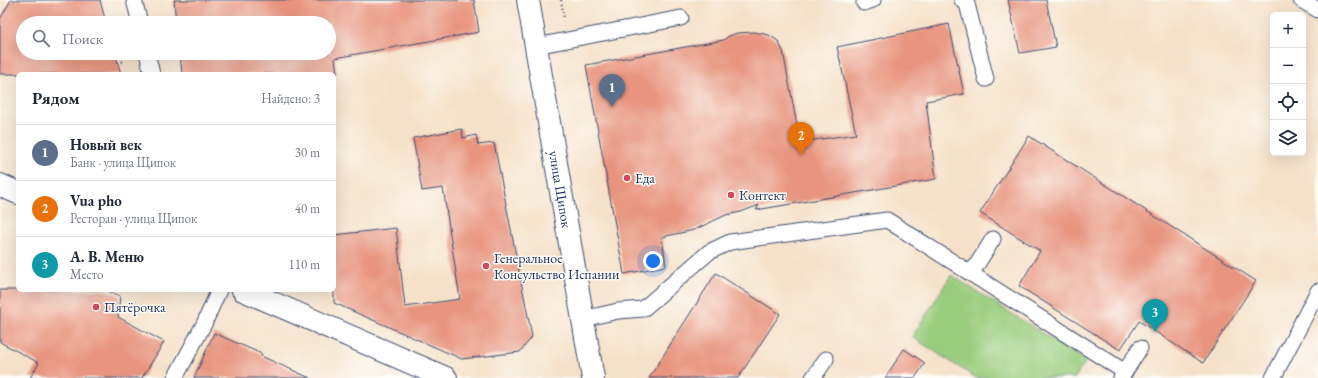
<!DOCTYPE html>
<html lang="ru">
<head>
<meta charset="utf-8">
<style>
  :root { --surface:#fff; --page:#f2f2f3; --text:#1f2937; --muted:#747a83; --line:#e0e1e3; --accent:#db2777 }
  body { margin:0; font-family:"EB Garamond",serif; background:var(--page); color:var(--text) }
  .controls { position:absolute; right:12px; top:12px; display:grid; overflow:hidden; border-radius:6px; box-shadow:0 4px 16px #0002 }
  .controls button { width:36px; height:36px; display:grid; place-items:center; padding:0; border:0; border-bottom:1px solid var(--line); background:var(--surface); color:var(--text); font:20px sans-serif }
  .you { position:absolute; left:653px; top:261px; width:14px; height:14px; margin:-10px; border:3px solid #fff; border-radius:50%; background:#1a73e8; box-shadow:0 0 0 6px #1a73e833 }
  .badge { display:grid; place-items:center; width:26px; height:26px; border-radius:50%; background:var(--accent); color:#fff; font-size:13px; font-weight:700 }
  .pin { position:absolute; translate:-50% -33px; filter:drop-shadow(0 1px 2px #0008) }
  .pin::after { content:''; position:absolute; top:21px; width:14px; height:12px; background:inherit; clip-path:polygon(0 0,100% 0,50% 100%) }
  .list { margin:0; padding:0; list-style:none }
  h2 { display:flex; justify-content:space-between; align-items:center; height:52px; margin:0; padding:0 16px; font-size:17px }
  h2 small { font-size:13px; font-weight:400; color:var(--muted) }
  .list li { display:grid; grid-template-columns:26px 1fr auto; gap:12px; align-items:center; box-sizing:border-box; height:56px; padding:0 16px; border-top:1px solid var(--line) }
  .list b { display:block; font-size:15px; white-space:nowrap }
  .list p { margin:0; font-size:13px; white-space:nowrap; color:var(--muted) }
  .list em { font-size:13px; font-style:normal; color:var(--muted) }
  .icon { flex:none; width:22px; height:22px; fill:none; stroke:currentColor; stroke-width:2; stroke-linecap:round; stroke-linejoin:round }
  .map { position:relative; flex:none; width:1318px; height:378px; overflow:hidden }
  .search { position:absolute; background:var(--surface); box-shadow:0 4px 16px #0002; left:16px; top:16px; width:320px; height:44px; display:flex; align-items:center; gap:10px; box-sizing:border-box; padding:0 14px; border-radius:22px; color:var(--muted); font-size:15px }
  .panel { position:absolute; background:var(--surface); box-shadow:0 4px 16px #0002; left:16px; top:72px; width:320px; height:220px; border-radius:6px }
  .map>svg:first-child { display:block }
</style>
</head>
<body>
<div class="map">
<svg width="1318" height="378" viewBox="0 0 1318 378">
  <rect width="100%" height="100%" fill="#fdfcf7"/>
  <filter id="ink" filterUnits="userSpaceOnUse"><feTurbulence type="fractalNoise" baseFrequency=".025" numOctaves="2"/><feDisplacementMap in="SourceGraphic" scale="8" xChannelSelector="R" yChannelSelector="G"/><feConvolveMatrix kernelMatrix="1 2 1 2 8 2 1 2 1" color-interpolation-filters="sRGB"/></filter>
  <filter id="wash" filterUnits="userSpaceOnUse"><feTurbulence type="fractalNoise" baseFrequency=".012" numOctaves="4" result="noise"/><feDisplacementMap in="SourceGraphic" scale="16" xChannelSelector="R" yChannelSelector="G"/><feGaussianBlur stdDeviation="0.9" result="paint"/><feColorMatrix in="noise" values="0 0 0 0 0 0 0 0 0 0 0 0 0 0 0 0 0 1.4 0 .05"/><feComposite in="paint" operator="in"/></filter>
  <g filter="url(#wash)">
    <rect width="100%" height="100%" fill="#f5e1c9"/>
    <path fill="#99cc7c" stroke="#5a7e6d" d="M951,275L1086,361L1075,378H976L912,337Z"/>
    <g id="blocks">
      <g fill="#e8947f">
        <path d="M11,0H100L106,23H23V53H115L121,74H0V19Z"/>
        <path d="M174,0H474L479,32L335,58L337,74H182L180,53H329V23H176Z"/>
        <path d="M1008,0H1046L1056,47L1020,53Z"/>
        <path d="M949,24L964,94L926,101L936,179L756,210L759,205L741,212L726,215L694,230L662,237L666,266L624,274L586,65L724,40L727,37L737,33L754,32L769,35L778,41L783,51L800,142L856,134L837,47Z"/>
        <path d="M462,129L463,138L476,135L478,145L494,143L532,337L520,352L462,359L334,303V235L396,228L405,307L460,299L443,188L422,191L413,138Z"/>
        <path d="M1029,136L1256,281L1203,363L1139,321L1120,350L1019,286L1040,251L980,213Z"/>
        <path d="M716,273L780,314L738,378H649Z"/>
        <path d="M0,290H106L120,296L118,317L164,342L142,378H30L39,363L0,342Z"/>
        <path d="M214,333L262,354L261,356L310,378H194Z"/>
        <path d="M904,349L925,363L915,378H885Z"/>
      </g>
    </g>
  </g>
  <g filter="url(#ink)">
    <use href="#blocks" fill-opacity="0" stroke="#3c4a6e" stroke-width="1"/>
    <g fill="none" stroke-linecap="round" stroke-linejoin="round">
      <g stroke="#3c4a6e" stroke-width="17">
        <g id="lane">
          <path d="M134,0L140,23"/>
          <path d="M962,0L967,4L986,79"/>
          <path d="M1301,0L1318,10"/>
          <path d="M864,3L873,0"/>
          <path d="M536,46L681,18"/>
          <path d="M147,53L152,74"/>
          <path d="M971,274L993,239"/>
          <path d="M583,319L618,311L643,309L709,252L730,242L887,220L1125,372"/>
          <path d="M175,378L204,324L219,290"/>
          <path d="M813,378L826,359"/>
          <path d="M1121,378L1140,348"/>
          <path d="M1273,378L1318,291"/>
        </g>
      </g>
      <g stroke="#3c4a6e" stroke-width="24">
        <g id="street">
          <path id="s1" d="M528,0L593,378"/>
          <path d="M0,185L18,193"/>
          <path d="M243,290L446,378"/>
        </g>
      </g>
      <g stroke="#3c4a6e" stroke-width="2.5" stroke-dasharray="1 3" stroke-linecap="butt">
        <path d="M561,0L564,18"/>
        <path d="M118,63L125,61"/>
      </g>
      <use href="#lane" stroke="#fff" stroke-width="15"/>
      <use href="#street" stroke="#fff" stroke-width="22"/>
    </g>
  </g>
  <g fill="#d1495b" stroke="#fdfcf7" stroke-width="1.5">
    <circle cx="627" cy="178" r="4"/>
    <circle cx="731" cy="195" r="4"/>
    <circle cx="486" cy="266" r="4"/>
    <circle cx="96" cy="307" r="4"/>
  </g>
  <g text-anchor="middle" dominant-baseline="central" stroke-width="3" stroke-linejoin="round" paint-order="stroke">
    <g font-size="14" fill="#1b2f5e" stroke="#fdfcf7" text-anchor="start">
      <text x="635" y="178">Еда</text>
      <text x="739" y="195">Контект</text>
      <text x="494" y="258">Генеральное<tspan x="494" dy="16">Консульство Испании</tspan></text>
      <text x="104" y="307">Пятёрочка</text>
    </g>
    <g font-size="14" fill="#1b2f5e" stroke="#fdfcf7">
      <text stroke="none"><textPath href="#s1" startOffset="192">улица Щипок</textPath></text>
    </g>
  </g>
</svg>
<div class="controls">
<button>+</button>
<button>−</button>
<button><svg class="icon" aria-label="locate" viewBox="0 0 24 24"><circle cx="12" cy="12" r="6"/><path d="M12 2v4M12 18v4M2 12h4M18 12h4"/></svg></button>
<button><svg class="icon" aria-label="layers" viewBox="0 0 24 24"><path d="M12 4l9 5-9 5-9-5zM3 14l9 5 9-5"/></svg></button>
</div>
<div class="you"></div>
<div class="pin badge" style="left:612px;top:107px;background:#5c6f8a">1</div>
<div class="pin badge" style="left:801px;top:155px;background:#e8710a">2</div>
<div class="pin badge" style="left:1155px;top:332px;background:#0f9aa8">3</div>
<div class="search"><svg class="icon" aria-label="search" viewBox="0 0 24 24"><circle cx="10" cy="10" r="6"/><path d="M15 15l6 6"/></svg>Поиск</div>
<section class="panel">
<h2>Рядом<small>Найдено: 3</small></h2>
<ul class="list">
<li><span class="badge" style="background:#5c6f8a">1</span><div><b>Новый век</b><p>Банк · улица Щипок</p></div><em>30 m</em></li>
<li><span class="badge" style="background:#e8710a">2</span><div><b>Vua pho</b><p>Ресторан · улица Щипок</p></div><em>40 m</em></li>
<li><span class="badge" style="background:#0f9aa8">3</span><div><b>А. В. Меню</b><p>Место</p></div><em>110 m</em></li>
</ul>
</section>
</div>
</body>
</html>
